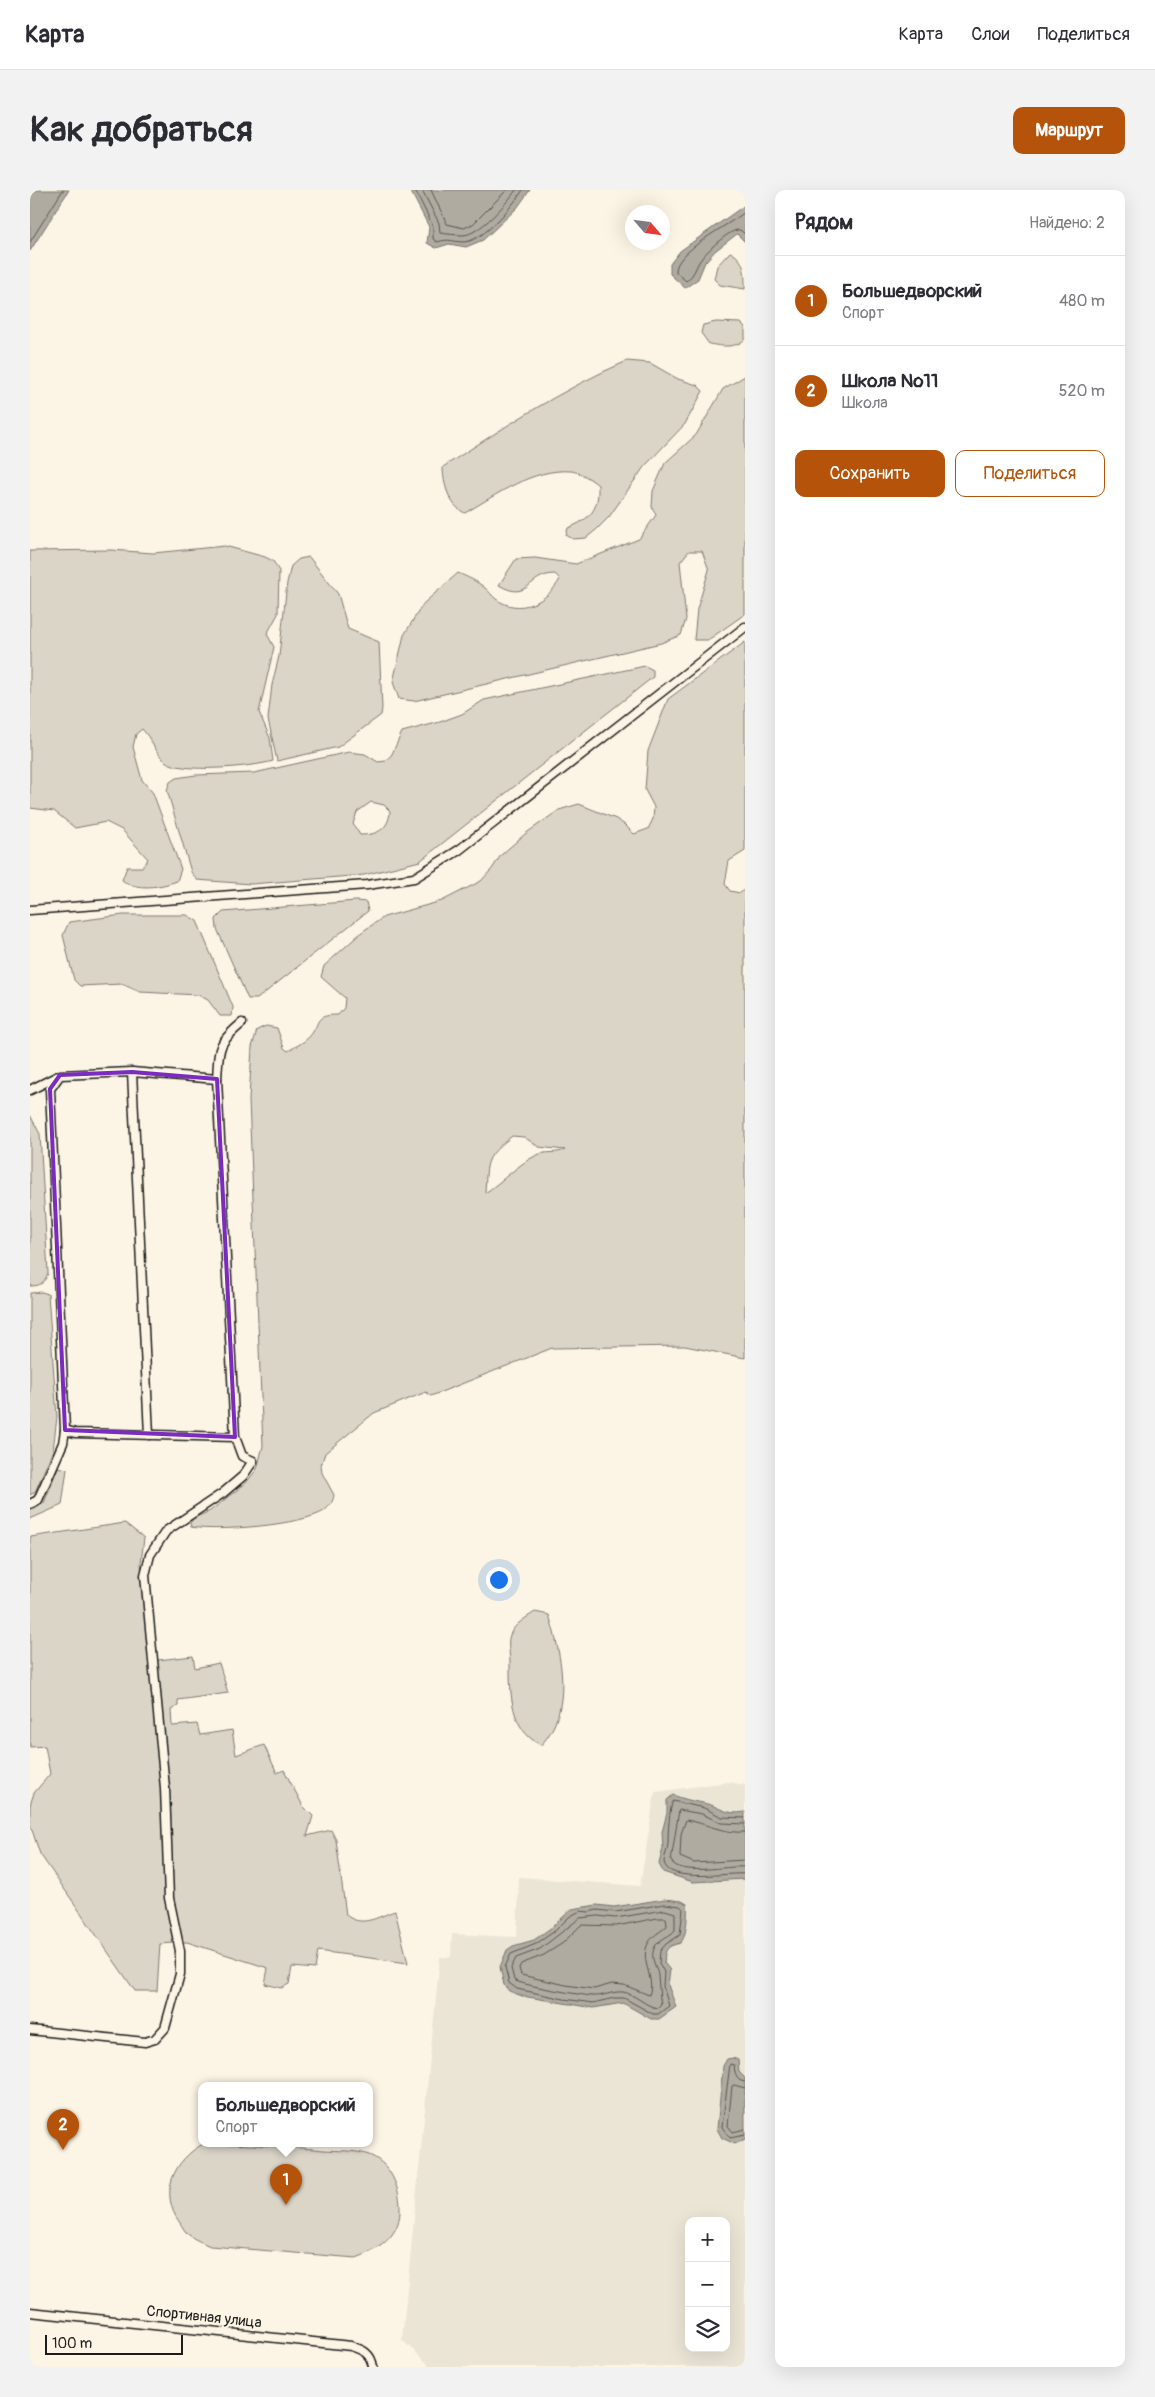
<!DOCTYPE html>
<html lang="ru">
<head>
<meta charset="utf-8">
<style>
  :root { --surface:#fff; --page:#f2f2f3; --text:#2b2b33; --muted:#7c7c81; --line:#e1e1e2; --accent:#b45309 }
  body { margin:0; font-family:Pangolin,sans-serif; background:var(--page); color:var(--text) }
  .controls { position:absolute; right:15px; bottom:15px; display:grid; overflow:hidden; border-radius:10px; box-shadow:0 5px 20px #0002 }
  .controls button { width:45px; height:45px; display:grid; place-items:center; padding:0; border:0; border-bottom:1px solid var(--line); background:var(--surface); color:var(--text); font:25px sans-serif }
  .compass { position:absolute; left:595px; top:15px; width:45px; height:45px; border-radius:50%; background:var(--surface); box-shadow:0 5px 20px #0002; rotate:118deg }
  .scale { position:absolute; left:15px; bottom:12px; width:138px; box-sizing:border-box; padding-left:5px; border:2px solid #1c1c1c; border-top:0; font-size:14px; line-height:18px; white-space:nowrap; color:#1c1c1c; -webkit-text-stroke:4px #fcf5e5; paint-order:stroke }
  .you { position:absolute; left:468px; top:1389px; width:18px; height:18px; margin:-12px; border:4px solid #fff; border-radius:50%; background:#1a73e8; box-shadow:0 0 0 8px #1a73e833 }
  .badge { display:grid; place-items:center; width:32px; height:32px; border-radius:50%; background:var(--accent); color:#fff; font-size:16px; font-weight:700 }
  .pin { position:absolute; translate:-50% -41px; filter:drop-shadow(0 1px 2px #0008) }
  .pin::after { content:''; position:absolute; top:26px; width:18px; height:15px; background:inherit; clip-path:polygon(0 0,100% 0,50% 100%) }
  .popup { position:absolute; left:168px; top:1892px; width:175px; height:65px; box-sizing:border-box; display:grid; place-content:center; border-radius:10px; background:var(--surface); filter:drop-shadow(0 1px 4px #0005); font-size:16px; white-space:nowrap; color:var(--muted) }
  .popup b { font-size:19px; color:var(--text) }
  .popup::after { content:''; position:absolute; left:50%; top:100%; margin-left:-10px; border:10px solid transparent; border-top-color:var(--surface) }
  .list { margin:0; padding:0; list-style:none }
  h2 { display:flex; justify-content:space-between; align-items:center; height:65px; margin:0; padding:0 20px; font-size:21px }
  h2 small { font-size:16px; font-weight:400; color:var(--muted) }
  .list li { display:grid; grid-template-columns:32px 1fr auto; gap:15px; align-items:center; box-sizing:border-box; height:90px; padding:0 20px; border-top:1px solid var(--line) }
  .list b { display:block; font-size:19px; white-space:nowrap }
  .list p { margin:0; font-size:16px; white-space:nowrap; color:var(--muted) }
  .list em { font-size:16px; font-style:normal; color:var(--muted) }
  .actions { display:flex; gap:10px; padding:15px 20px }
  .actions a { flex:1; padding:11px 0; border:1px solid var(--accent); border-radius:10px; text-align:center; font-size:18px; color:var(--accent) }
  .actions .main { background:var(--accent); color:#fff }
  .icon { flex:none; width:28px; height:28px; fill:none; stroke:currentColor; stroke-width:2; stroke-linecap:round; stroke-linejoin:round }
  .map { position:relative; flex:none; width:715px; height:2177px; overflow:hidden; border-radius:10px }
  header { display:flex; align-items:center; gap:30px; box-sizing:border-box; height:70px; padding:0 25px; background:var(--surface); border-bottom:1px solid var(--line) }
  header strong { font-size:24px }
  nav { display:flex; gap:28px; margin-inline-start:auto; font-size:18px }
  .intro { display:flex; align-items:center; justify-content:space-between; box-sizing:border-box; height:120px; padding:0 30px }
  h1 { margin:0; font-size:35px }
  .button { padding:12px 22px; border-radius:10px; background:var(--accent); color:#fff; font-size:18px; font-weight:700 }
  main { display:flex; gap:30px; padding:0 30px }
  aside { flex:1; background:var(--surface); border-radius:10px; box-shadow:0 5px 20px #0002 }
  .map>svg:first-child { display:block }
</style>
</head>
<body>
<header>
<strong>Карта</strong>
<nav><a>Карта</a><a>Слои</a><a>Поделиться</a></nav>
</header>
<div class="intro"><h1>Как добраться</h1><a class="button">Маршрут</a></div>
<main>
<div class="map">
<svg width="715" height="2177" viewBox="0 0 715 2177">
  <rect width="100%" height="100%" fill="#fcf5e5"/>
  <filter id="ink" filterUnits="userSpaceOnUse"><feTurbulence type="fractalNoise" baseFrequency=".02" numOctaves="2"/><feDisplacementMap in="SourceGraphic" scale="10" xChannelSelector="R" yChannelSelector="G"/><feConvolveMatrix kernelMatrix="1 2 1 2 8 2 1 2 1" color-interpolation-filters="sRGB"/></filter>
  <g filter="url(#ink)">
    <path fill="#ebe5d6" fill-rule="evenodd" d="M698,1592L715,1595V2177H398V2174L372,2150L410,1767H421L422,1744L487,1747L489,1687L610,1696L625,1602ZM659,2031H696V2158H659Z"/>
    <g fill="#dbd5c8" stroke="#7c7872" fill-rule="evenodd">
      <path d="M700,62C715,69 715,82 715,99L690,95L684,89L687,76Z"/>
      <path d="M686,132L711,133L715,137V149C705,159 691,156 679,154L671,143L673,135Z"/>
      <path d="M597,171L620,173L648,189L667,195L673,201L655,234L614,277L579,327L566,340L556,348L543,349L536,345L538,338C561,329 569,319 568,295C561,289 550,282 541,281C503,278 466,305 435,323C419,316 413,293 413,277C473,238 532,199 597,171Z"/>
      <path d="M715,186V424L678,450H664L667,419L679,380L672,361H659L650,372L656,429L651,445L631,453L384,511L369,509L363,492L374,445L393,414L428,383C437,387 447,391 455,398C459,401 462,406 466,409C489,426 518,412 530,389L525,384C497,384 500,413 469,395L486,369L505,368L546,374L609,349L626,325L622,317L623,301L635,273L666,245L693,199Z"/>
      <path d="M195,356L235,367L243,371L249,381L248,424L237,444L244,457L229,522L240,548L243,571C223,577 150,584 135,571C125,562 121,548 112,539L106,544L103,557L112,590L123,603L151,679L147,691C131,697 106,701 92,690L97,677H112L118,669L92,640L76,632L45,638L24,621L0,618V361L81,360L123,363Z"/>
      <path d="M279,367L308,404L318,439L349,452L352,518L351,525L308,557L247,571L238,529L242,495L249,466L257,393L261,376L269,369Z"/>
      <path d="M715,452V661L699,671L695,694L700,701L710,703L715,699V1168L655,1156L522,1158L401,1206L396,1202L344,1223L295,1263L291,1275L292,1283L304,1305C303,1312 300,1316 294,1321C272,1335 187,1342 161,1337L160,1333L164,1328L180,1321L216,1293L227,1279L233,1256L219,910L222,857L227,840L236,836L247,838L254,858L258,861C264,857 274,853 279,847C292,833 282,825 308,825L314,818L315,808L291,787L294,776L333,741L354,727L412,711L451,691L462,679L471,665L495,644L529,620L549,614L586,629L595,635L604,644L618,639L623,629L624,617L615,600L618,561L638,509ZM482,946L494,947L509,957L535,960C526,964 516,961 507,965C488,974 473,991 455,1003C457,969 455,968 482,946Z"/>
      <path d="M615,476L623,480V487L390,671L334,685L221,694L167,690L161,682L137,600L140,592L146,588L166,585L224,583L319,562L335,564L348,572L356,571L362,564L372,542L410,532L432,524L454,510ZM341,612L354,615L360,621C359,640 346,645 330,645L323,634L327,622Z"/>
      <path d="M326,711L336,712L338,721L227,809H218L187,739L186,729L193,722Z"/>
      <path d="M93,725H157L167,731L203,817L202,826H190L178,810L168,805L110,802L92,794L50,796L44,790L33,745L39,732Z"/>
      <path d="M0,925L10,944L18,1083C14,1093 11,1096 0,1096Z"/>
      <path d="M12,1102L18,1104L27,1227L23,1260L5,1302L0,1305V1103Z"/>
      <path d="M28,1277L37,1279L32,1315L0,1329V1322L14,1313Z"/>
      <path d="M95,1333L114,1348L111,1373L119,1471L163,1466L165,1478L189,1473L198,1503L148,1510V1516L141,1520L142,1536L167,1534L170,1545L202,1540L206,1565L234,1555L247,1583L254,1580L273,1616L283,1626L277,1646L301,1640L306,1650L316,1725C332,1738 347,1727 365,1721L378,1773L288,1761L285,1779L262,1777L259,1794L251,1798L235,1794L238,1778L157,1752L130,1754L127,1801H105L10,1664L0,1634V1615L4,1603L20,1584L15,1556L0,1557V1347Z"/>
      <path d="M505,1422L519,1425C532,1466 543,1521 511,1555C480,1540 480,1503 480,1473C480,1465 477,1452 480,1445C484,1434 496,1428 505,1422Z"/>
      <path d="M173,1954C214,1954 253,1956 294,1960C307,1961 323,1960 336,1964C360,1971 371,1998 370,2022C369,2047 347,2061 326,2068L180,2056C174,2053 165,2050 159,2045C155,2042 152,2036 150,2033C128,2003 144,1970 173,1954Z"/>
    </g>
    <g fill="#b0aba1" stroke="#75726c">
      <path d="M0,0H39L0,61Z"/>
      <path d="M380,0H500L487,18L453,50L436,57L419,54L406,58L397,53L399,37Z"/>
      <path d="M715,15V52L707,44L685,61L675,72L668,89L655,98L640,84V74L650,61Z"/>
      <path d="M643,1605C653,1609 662,1611 673,1613C690,1616 695,1626 715,1622V1689L663,1692L633,1682L629,1674L633,1658L632,1642L637,1623V1610Z"/>
      <path d="M635,1709L652,1711L657,1714C658,1722 657,1748 650,1753C645,1755 639,1755 636,1761C634,1764 635,1769 634,1773L640,1780L638,1795L646,1817L629,1829H621L593,1813L563,1818L492,1806L479,1801L474,1795L470,1777L477,1760L483,1756L504,1750L522,1737L542,1719L567,1715L584,1717Z"/>
      <path d="M703,1868L708,1870L709,1882L715,1888V1949L705,1954L692,1948L687,1939L693,1876L697,1869Z"/>
    </g>
    <g fill="none" stroke-linecap="round" stroke-linejoin="round">
      <g stroke="#575551" stroke-width="1">
        <path d="M385,0L403,36V49L407,52C421,48 422,52 434,52C454,51 483,15 493,0"/>
        <path d="M392,0L409,33L410,43C417,44 426,45 433,45C449,45 477,13 486,0"/>
        <path d="M401,0L417,34L434,38L443,34L477,0"/>
        <path d="M715,22C699,35 644,62 646,82L656,91C666,84 665,76 672,68C678,60 701,38 710,40L715,44"/>
        <path d="M0,52L33,0"/>
        <path d="M715,1628L692,1627L674,1618L643,1611C639,1619 638,1644 638,1653C638,1660 634,1666 634,1672C637,1694 700,1682 715,1684"/>
        <path d="M715,1634L691,1633L672,1624L649,1620L641,1671C651,1687 697,1675 715,1677"/>
        <path d="M715,1642C693,1644 676,1633 656,1630L651,1644L650,1667L664,1673L715,1670"/>
        <path d="M635,1714L650,1716L653,1719L650,1745L636,1754L630,1761L629,1773L634,1782L633,1796L639,1816L628,1824H623L594,1808H584L563,1813L534,1809L487,1799L479,1793L475,1777L481,1764L506,1754L525,1741L539,1727L550,1721L559,1722L567,1720L585,1722Z"/>
        <path d="M635,1720L645,1723V1740C641,1746 631,1748 626,1755C618,1767 627,1776 628,1786C629,1796 629,1804 631,1814L627,1818C615,1816 605,1804 593,1802C582,1801 572,1807 562,1806C551,1805 490,1795 484,1790L481,1778L486,1768L510,1759L550,1728L568,1726L585,1728Z"/>
        <path d="M628,1728H636L637,1736C632,1741 624,1744 619,1752C608,1769 626,1788 619,1805L594,1795L582,1794L564,1799L536,1795L491,1785L489,1778L491,1774L514,1765L533,1753L551,1735L586,1736Z"/>
        <path d="M715,1892C705,1891 705,1883 704,1875L700,1874L692,1937L700,1948L715,1945"/>
        <path d="M715,1898L704,1895L702,1896L698,1936L703,1942L715,1939"/>
      </g>
      <g stroke="#1c1c1c" stroke-width="11">
        <g id="street">
          <path d="M0,720L337,695L384,688L429,660L715,437"/>
          <path d="M102,882L119,1245"/>
          <path d="M0,900L28,886"/>
          <path d="M35,1240L45,1243L205,1247L187,889"/>
          <path d="M0,1314L8,1310L33,1253L35,1240L20,899L30,885L102,882L187,889C189,857 187,854 212,833"/>
          <path d="M0,1840L115,1852L125,1849L135,1838L150,1784V1761L139,1708L135,1598L115,1385L120,1365L136,1341L193,1303L213,1286L223,1271L212,1266L205,1247"/>
          <path d="M0,2122L321,2156C333,2160 341,2163 343,2177"/>
        </g>
      </g>
      <use href="#street" stroke="#fcf5e5" stroke-width="8"/>
    </g>
  </g>
  <path fill="none" stroke="#7b2cbf" stroke-width="4" stroke-linejoin="round" d="M102,882L187,889L205,1247L35,1240L20,899L30,885Z"/>
  <g text-anchor="middle" dominant-baseline="central" stroke-width="4.5" stroke-linejoin="round" paint-order="stroke">
    <g font-size="15" fill="#1c1c1c" stroke="#fcf5e5">
      <text transform="translate(174 2127) rotate(6)">Спортивная улица</text>
    </g>
  </g>
</svg>
<div class="controls">
<button>+</button>
<button>−</button>
<button><svg class="icon" aria-label="layers" viewBox="0 0 24 24"><path d="M12 4l9 5-9 5-9-5zM3 14l9 5 9-5"/></svg></button>
</div>
<svg class="compass" viewBox="-18 -18 36 36"><path d="M0-13l5 13h-10z" fill="#e53935"/><path d="M0 13l5-13h-10z" fill="#7c7c81"/></svg>
<div class="scale">100 m</div>
<div class="you"></div>
<div class="pin badge" style="left:256px;top:2015px">1</div>
<div class="popup"><b>Большедворский</b>Спорт</div>
<div class="pin badge" style="left:33px;top:1960px">2</div>
</div>
<aside>
<h2>Рядом<small>Найдено: 2</small></h2>
<ul class="list">
<li><span class="badge">1</span><div><b>Большедворский</b><p>Спорт</p></div><em>480 m</em></li>
<li><span class="badge">2</span><div><b>Школа №11</b><p>Школа</p></div><em>520 m</em></li>
</ul>
<div class="actions"><a class="main">Сохранить</a><a>Поделиться</a></div>
</aside>
</main>
</body>
</html>
